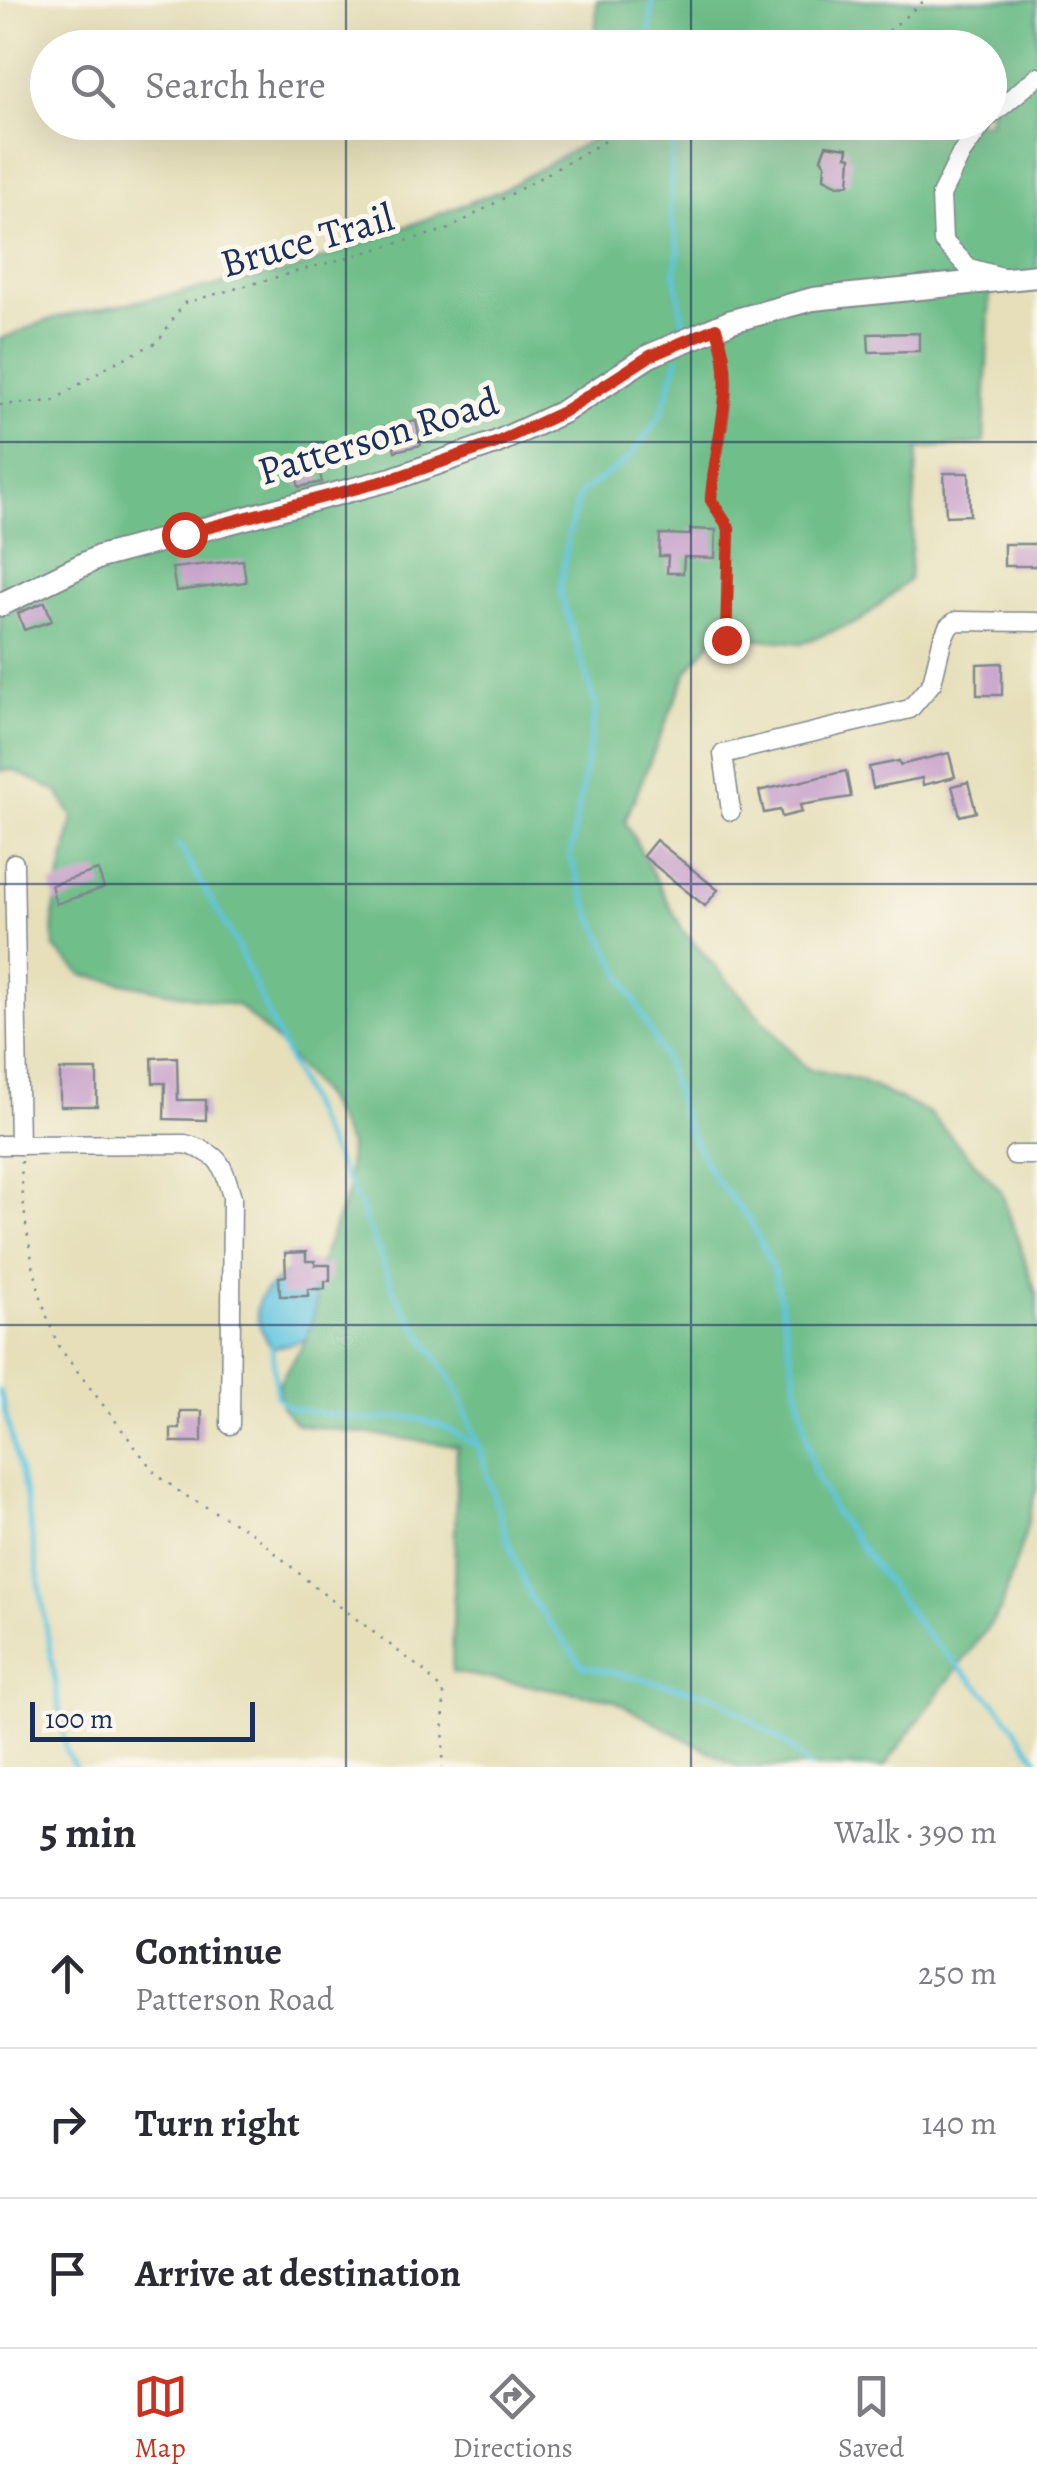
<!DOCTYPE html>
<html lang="en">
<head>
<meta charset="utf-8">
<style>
  :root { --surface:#fff; --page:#f7f7f7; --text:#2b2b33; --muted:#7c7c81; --line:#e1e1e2; --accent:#c8321e }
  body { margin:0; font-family:Alegreya,serif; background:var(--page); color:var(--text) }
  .scale { position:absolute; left:30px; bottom:25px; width:225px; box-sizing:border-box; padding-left:10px; border:5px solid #1b2f5e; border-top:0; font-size:28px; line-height:35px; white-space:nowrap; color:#1b2f5e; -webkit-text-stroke:8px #fbf7ec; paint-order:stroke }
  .stop { position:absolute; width:30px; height:30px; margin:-22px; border:8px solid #c8321e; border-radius:50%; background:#fff }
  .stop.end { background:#c8321e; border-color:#fff; box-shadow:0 2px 10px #0008 }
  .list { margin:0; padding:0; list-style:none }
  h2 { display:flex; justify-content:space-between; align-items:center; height:130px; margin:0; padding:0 40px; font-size:42px }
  h2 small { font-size:32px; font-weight:400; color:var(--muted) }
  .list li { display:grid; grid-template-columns:65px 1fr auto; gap:30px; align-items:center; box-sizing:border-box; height:150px; padding:0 40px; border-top:2px solid var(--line) }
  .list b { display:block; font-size:38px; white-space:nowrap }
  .list p { margin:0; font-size:32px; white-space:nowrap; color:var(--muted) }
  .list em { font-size:32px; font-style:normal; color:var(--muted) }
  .icon { flex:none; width:55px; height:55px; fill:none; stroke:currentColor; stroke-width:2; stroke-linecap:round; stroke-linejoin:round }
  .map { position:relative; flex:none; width:1037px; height:1767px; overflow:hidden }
  .search { position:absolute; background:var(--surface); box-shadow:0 10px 40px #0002; left:30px; right:30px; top:30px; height:110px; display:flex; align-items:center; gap:25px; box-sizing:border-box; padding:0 35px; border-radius:55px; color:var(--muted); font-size:38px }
  .sheet { height:580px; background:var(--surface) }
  nav { display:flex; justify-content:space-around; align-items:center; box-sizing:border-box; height:140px; border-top:2px solid var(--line); background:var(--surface); font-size:28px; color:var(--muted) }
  nav a { display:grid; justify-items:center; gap:5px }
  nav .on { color:var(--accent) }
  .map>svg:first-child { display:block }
</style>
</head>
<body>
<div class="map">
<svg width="1037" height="1767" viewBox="0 0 1037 1767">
  <rect width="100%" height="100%" fill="#fbf7ec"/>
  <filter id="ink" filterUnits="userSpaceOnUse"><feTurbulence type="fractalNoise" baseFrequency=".01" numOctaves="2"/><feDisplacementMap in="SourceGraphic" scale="20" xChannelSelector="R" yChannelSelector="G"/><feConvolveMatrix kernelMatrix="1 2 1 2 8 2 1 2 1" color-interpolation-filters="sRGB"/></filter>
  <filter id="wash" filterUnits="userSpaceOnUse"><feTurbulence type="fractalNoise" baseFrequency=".0048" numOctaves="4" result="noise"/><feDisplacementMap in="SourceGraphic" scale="40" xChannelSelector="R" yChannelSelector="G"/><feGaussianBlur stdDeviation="2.25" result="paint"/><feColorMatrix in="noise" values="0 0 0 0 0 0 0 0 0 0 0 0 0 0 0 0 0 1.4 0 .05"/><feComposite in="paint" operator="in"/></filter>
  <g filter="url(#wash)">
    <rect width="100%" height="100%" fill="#e6dfba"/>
    <path fill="#6fbe8a" stroke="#457674" stroke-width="2.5" d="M597,0H1037V278L990,284L984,443L918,449L909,580L860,621L802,643L716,635L687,672L625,821L684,932L806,1068L859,1080L929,1113L1001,1191L1037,1296V1486L1024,1537L1000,1611L884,1767H738L611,1699L452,1672L457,1446L296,1424L282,1407L279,1383L306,1340L312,1284L348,1191L349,1145L324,1098L278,1043L239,1006L83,975L54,948L53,916L73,817L58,792L13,770L0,771V339L54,318L290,271L502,190L592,139V123L990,122V48L595,47Z"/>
    <path fill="#61c5df" stroke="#3e7a9e" stroke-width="2.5" d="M293,1267C325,1295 317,1303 306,1340L272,1348C244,1305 256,1297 293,1267Z"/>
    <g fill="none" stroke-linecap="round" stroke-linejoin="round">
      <g stroke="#61c5df" stroke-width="5">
        <path d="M652,0L650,33L655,48"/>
        <path d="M676,122L671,164V218L679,249L675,272L685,331"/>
        <path d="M678,358L662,413L628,460L580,493L568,536L560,591L596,707L570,857L591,914L665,1060L686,1126L714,1178L750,1220L775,1274L813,1468L833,1510L925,1633L1002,1710L1037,1759"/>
        <path d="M178,843L236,943L320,1130L359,1204L397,1297L455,1385L479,1446L508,1542L531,1598L583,1666L716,1696L791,1748L809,1767"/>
        <path d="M272,1348L277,1397L289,1408L367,1420L410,1417L443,1426L476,1445"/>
        <path d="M0,1391L25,1493L66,1751L75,1767"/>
      </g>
    </g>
    <g id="blocks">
      <g fill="#c7a2cb">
        <path d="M826,145L848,148L847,156L851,157L849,184L838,185L824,178L825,164L821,158Z"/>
        <path d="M919,333V351L869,352L868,334Z"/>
        <path d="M416,421L421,445L395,451L393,441L377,444L374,428Z"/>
        <path d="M316,458L322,482L299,487L293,464Z"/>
        <path d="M944,473H969L970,515L946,516Z"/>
        <path d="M690,529L716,530L715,558L684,557L683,573H667L668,556H659L660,534L690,535Z"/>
        <rect x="1004" y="544" width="33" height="22"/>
        <path d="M243,560L246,582L176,591L172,568Z"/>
        <path d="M45,602L52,621L24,630L18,613Z"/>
        <path d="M1002,663V695H977V664Z"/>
        <path d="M949,753L955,777L923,785L922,778L873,788L869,767L899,761L900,765Z"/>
        <path d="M846,771L851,797L800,805L802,812L782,817L780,810L764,813L759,791Z"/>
        <path d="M968,782L976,812L960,816L952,786Z"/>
        <path d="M656,840L718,890L705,906L643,856Z"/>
        <path d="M98,870L104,888L56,904L51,885Z"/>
        <path d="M177,1057L178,1100H206V1120L164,1119L165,1083H153L152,1058Z"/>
        <rect x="60" y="1070" width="37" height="36"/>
        <path d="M306,1252V1261H315V1265H330V1281H325V1289H308V1296H280L279,1277L286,1276L285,1253Z"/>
        <path d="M180,1411H202V1442H171V1429H180Z"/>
      </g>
    </g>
  </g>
  <g filter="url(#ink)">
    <use href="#blocks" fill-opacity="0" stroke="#80878c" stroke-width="2.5"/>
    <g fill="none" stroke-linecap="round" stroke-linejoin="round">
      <g stroke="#80878c" stroke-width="12">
        <path id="service" d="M716,331C740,387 714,443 711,500L729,528L726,640"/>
      </g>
      <g stroke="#80878c" stroke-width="21">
        <g id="minor">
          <path d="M990,116L1037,77"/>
          <path d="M984,122L961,154L941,195L943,241L969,268L1002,277"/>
          <path d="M731,811L723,754L910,709L932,683L942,641L948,627L956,621L1037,622"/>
          <path d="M14,863L19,1145"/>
          <path d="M0,1145L185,1144C220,1154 222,1162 232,1197L230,1425"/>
          <path d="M1014,1155H1037"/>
        </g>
      </g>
      <g stroke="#80878c" stroke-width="26">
        <path id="tertiary" d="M0,605L99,557L392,479L495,443L563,412L649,356L732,321L813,299L1037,276"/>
      </g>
      <g stroke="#80878c" stroke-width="2.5" stroke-dasharray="2.5 8" stroke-linecap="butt">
        <path d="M863,48L872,45L925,0"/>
        <path d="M0,405L53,401L108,366L158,342L184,303L449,229L639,122"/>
        <path d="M21,1161C22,1220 35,1294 59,1347L155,1473L181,1493L251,1532L316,1588L424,1671L444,1693L443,1767"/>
      </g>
      <use href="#service" stroke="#fff" stroke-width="9"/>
      <use href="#minor" stroke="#fff" stroke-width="18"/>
      <use href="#tertiary" stroke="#fff" stroke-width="22"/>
    </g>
  </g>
  <g fill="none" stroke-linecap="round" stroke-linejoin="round" filter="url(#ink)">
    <path stroke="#c8321e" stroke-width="12" d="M184,534L392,479L496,443L563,412L650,356L716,328C739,386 714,441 711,500L729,528L726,640"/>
  </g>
  <path fill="none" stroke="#1b2f5e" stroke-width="2.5" stroke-opacity="0.55" d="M346,0V48M691,0V48M346,122V1767M691,122V1767M0,442H1037M0,884H1037M0,1325H1037"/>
  <g text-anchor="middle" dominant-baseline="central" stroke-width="10" stroke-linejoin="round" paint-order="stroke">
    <g font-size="40" fill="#1b2f5e" stroke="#fbf7ec">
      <text transform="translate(307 240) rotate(-16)">Bruce Trail</text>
      <text transform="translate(378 436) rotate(-17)">Patterson Road</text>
    </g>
  </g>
</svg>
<div class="scale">100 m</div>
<div class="stop" style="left:184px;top:534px"></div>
<div class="stop end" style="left:726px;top:640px"></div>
<div class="search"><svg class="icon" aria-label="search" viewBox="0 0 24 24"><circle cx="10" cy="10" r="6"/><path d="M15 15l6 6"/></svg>Search here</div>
</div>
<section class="sheet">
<h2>5 min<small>Walk · 390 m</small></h2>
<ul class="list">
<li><svg class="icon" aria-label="ahead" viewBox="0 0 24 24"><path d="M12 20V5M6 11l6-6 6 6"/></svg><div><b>Continue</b><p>Patterson Road</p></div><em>250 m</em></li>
<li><svg class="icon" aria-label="right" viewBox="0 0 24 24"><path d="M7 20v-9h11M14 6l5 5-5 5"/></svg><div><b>Turn right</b></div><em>140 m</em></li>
<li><svg class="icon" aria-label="arrive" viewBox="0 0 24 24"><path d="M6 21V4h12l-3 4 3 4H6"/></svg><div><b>Arrive at destination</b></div></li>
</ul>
</section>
<nav>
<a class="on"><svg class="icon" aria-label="map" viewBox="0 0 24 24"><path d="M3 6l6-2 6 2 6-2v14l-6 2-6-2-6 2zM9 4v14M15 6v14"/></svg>Map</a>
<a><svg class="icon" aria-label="directions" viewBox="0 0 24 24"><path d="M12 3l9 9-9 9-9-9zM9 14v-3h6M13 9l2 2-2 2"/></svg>Directions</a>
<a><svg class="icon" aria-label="saved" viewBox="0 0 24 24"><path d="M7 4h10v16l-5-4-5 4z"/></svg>Saved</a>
</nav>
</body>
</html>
